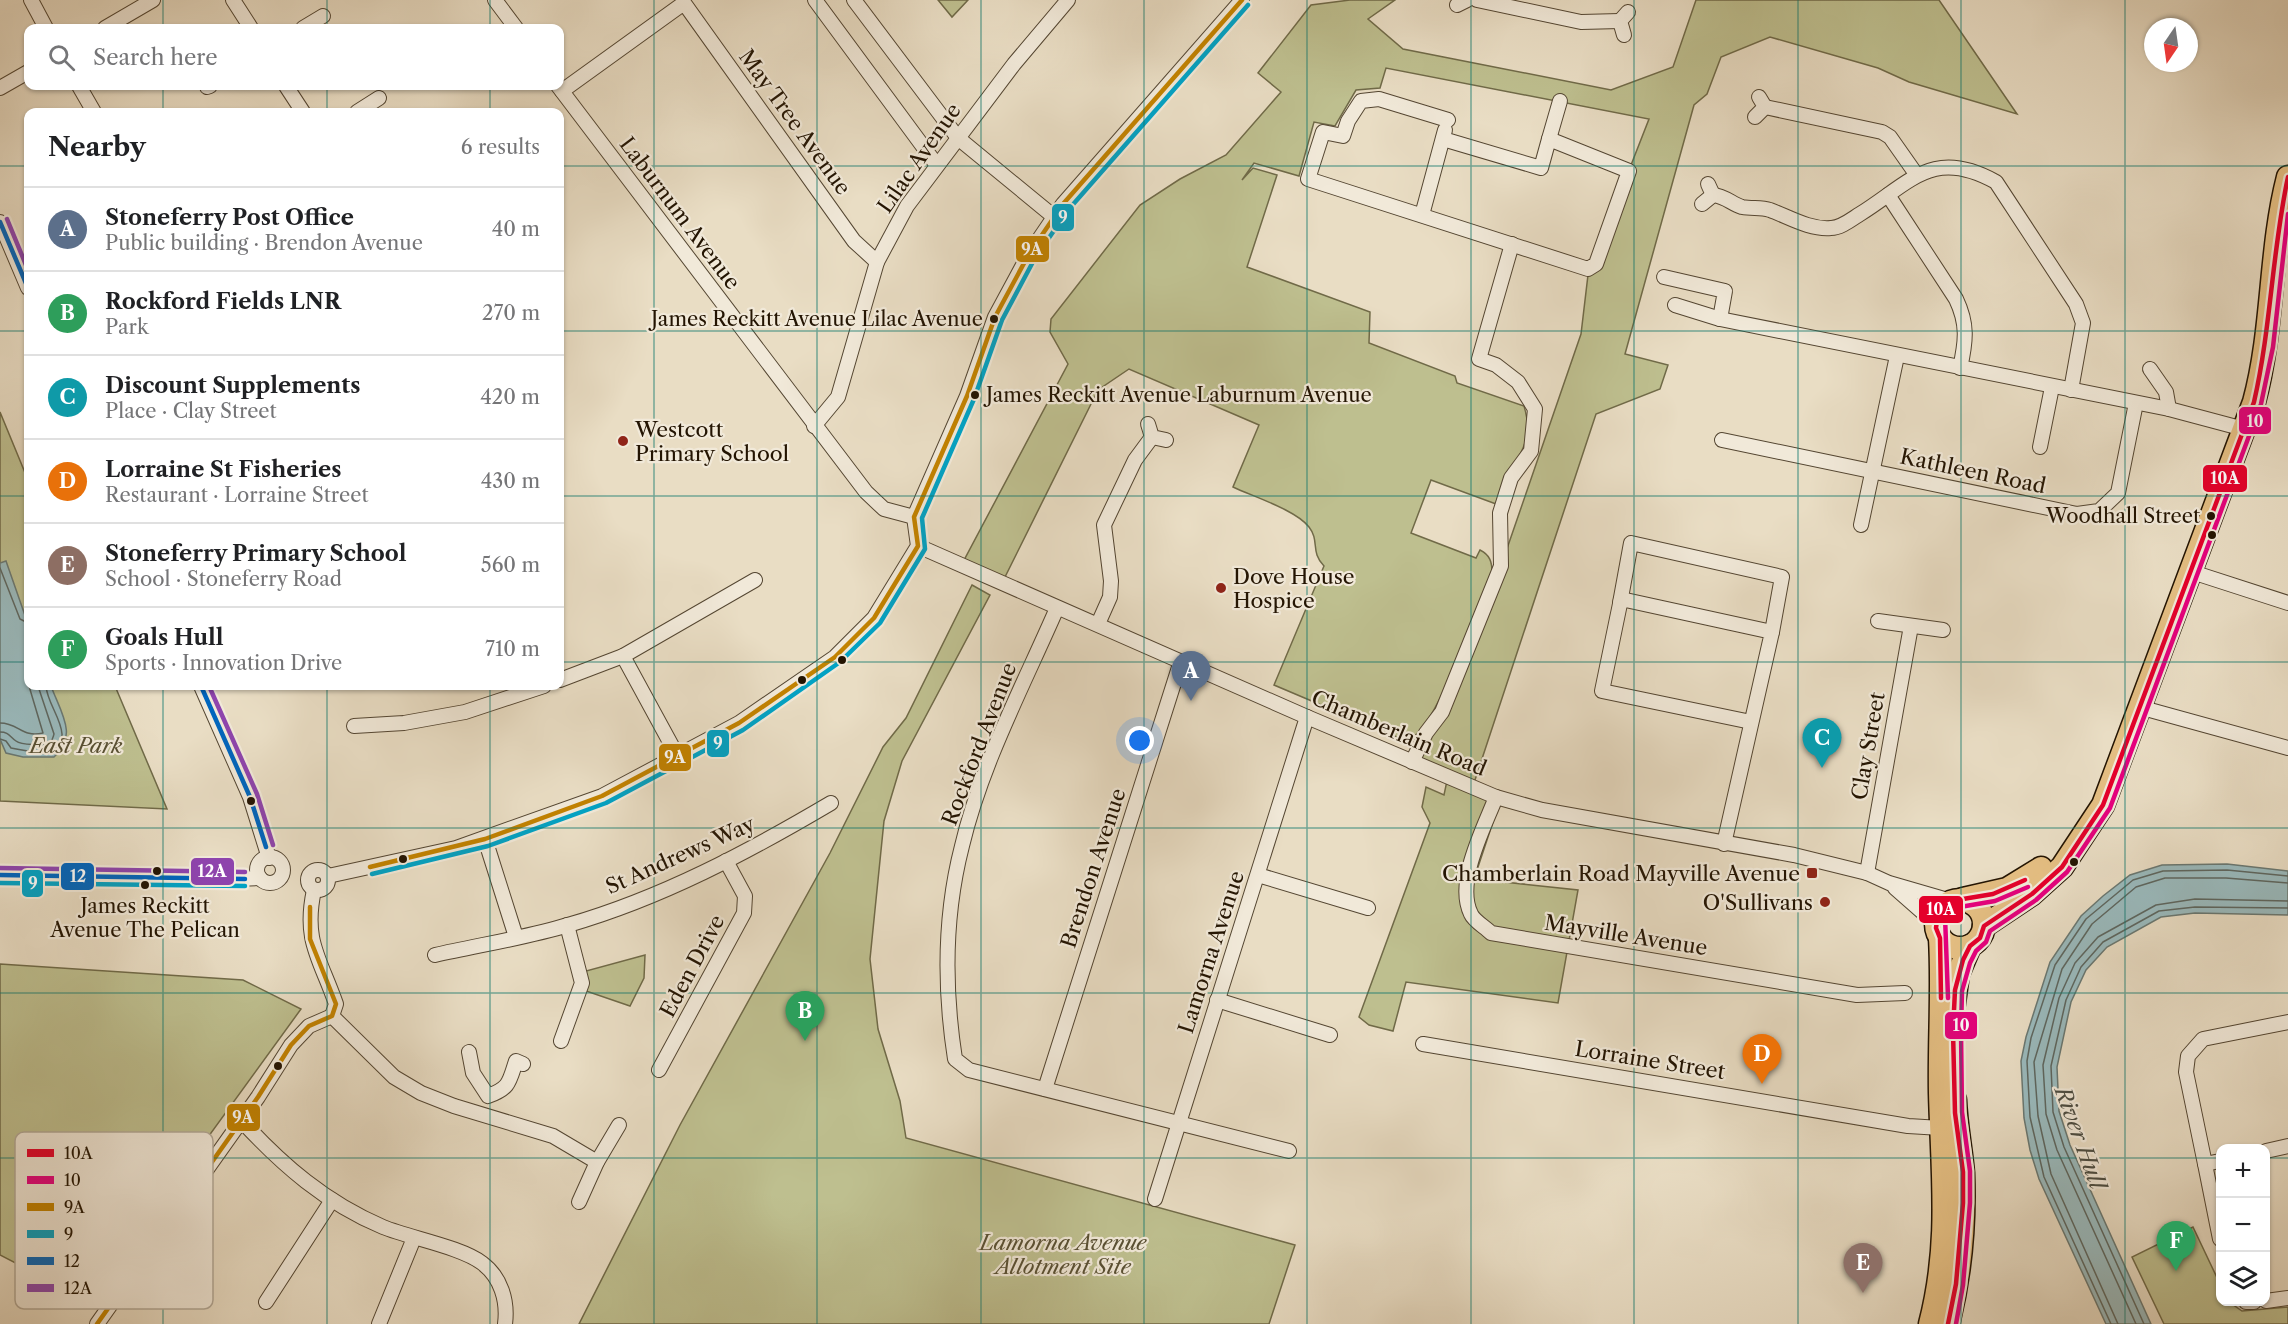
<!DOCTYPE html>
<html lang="en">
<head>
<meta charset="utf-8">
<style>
  :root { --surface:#fff; --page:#f2f2f2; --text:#202124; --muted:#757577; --line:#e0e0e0; --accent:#8f2418 }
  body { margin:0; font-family:"Libre Caslon Text",serif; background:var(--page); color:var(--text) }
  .controls { position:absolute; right:18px; bottom:18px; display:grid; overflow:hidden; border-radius:12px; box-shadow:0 2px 4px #0004 }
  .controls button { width:54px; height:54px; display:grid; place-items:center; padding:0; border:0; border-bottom:2px solid var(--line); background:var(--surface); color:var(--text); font:30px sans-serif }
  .compass { position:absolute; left:2144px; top:18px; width:54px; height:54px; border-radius:50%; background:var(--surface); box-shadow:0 2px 4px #0004; rotate:193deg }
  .you { position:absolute; left:1140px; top:741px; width:21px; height:21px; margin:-15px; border:4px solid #fff; border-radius:50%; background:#1a73e8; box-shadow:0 0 0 9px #1a73e833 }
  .badge { display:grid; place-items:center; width:39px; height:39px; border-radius:50%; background:var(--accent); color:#fff; font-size:20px; font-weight:700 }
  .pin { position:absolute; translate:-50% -50px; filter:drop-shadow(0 2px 3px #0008) }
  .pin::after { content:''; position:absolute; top:32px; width:21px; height:18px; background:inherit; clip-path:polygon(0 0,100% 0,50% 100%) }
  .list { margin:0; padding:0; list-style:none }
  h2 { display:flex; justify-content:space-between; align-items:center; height:78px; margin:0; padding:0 24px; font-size:26px }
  h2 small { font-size:20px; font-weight:400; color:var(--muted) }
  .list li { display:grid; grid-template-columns:39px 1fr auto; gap:18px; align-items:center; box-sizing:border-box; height:84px; padding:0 24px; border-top:2px solid var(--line) }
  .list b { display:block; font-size:22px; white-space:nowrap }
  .list p { margin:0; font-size:20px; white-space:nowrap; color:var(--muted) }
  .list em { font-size:20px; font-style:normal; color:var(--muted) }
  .icon { flex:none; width:33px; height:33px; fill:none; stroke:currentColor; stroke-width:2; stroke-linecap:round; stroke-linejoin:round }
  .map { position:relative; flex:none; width:2288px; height:1324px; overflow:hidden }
  .search { position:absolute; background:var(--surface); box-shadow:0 2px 4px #0004; left:24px; top:24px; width:540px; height:66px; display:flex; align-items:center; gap:15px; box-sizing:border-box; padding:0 21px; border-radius:12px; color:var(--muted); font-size:22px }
  .panel { position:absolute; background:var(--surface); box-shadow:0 2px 4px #0004; left:24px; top:108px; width:540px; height:582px; border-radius:12px }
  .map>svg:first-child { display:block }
</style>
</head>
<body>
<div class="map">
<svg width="2288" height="1324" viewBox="0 0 2288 1324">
  <rect width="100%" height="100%" fill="#e9ddc4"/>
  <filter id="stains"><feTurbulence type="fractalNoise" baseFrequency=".00333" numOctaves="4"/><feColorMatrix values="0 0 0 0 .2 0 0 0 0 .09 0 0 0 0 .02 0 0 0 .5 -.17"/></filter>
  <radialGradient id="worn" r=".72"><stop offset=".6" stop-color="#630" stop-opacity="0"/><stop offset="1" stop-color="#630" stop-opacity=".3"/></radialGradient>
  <g fill="#bebf8f" stroke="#706a48" stroke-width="1.5">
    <path d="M938,0H968L952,17Z"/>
    <path d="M1350,0H1395L1368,19L1403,49L1611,90L1673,67L1696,0H1939L2017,114L1909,82L1878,68L1770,37L1721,57L1707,94L1694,105L1625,354L1668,365L1660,389L1596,414L1473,786L1501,798L1476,873L1504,882L1578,890L1558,1003L1406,982L1393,1031L1369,1025L1359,1017L1430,823L1422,807L1426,787L1444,795L1448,776L1412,762L1501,566L1581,334L1588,275L1649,119L1386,68L1380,88L1356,90L1335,126L1314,122L1299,176L1254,163L1242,180L1253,168L1277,175L1247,267L1370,312L1369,343L1455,376L1457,383L1524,406C1538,450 1505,467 1496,504L1431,480L1411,533L1476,558L1480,550C1490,555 1492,562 1492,572L1444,690C1437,705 1421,736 1406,741L1274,685L1324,566C1310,552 1320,541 1309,527C1296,510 1254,497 1233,487L1259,425L1129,369L1098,390L1002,583L962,564L1068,364L1050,332L1051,319L1140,205L1180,179L1226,155L1281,92L1258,73L1311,5Z"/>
    <path d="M0,412L28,480V686H115L167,809L0,801Z"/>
    <path d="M972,585L990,595L902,761L884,821L870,959L878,1029L900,1101L906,1138L1295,1245L1269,1324H579L680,1125L830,853L883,747L906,718Z"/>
    <path d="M645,955L644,978L630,1006L586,991V971Z"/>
    <path d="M0,964L243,980L301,1009L89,1301L0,1255Z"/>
    <path d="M2193,1227L2220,1284V1302H2229L2242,1311L2288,1307V1324H2164L2132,1257Z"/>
  </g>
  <g fill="#9ababd" stroke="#6a7872" stroke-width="1.5">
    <path d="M6,561L28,624V686H51C60,711 79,736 54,757H23L6,753L0,739V563Z"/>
    <path d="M2227,864L2288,871V915L2195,913L2161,917L2107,947L2086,970L2071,1002L2057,1067L2059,1111L2070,1145L2151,1324H2106L2039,1179L2030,1150L2024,1118L2021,1061L2026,1037L2050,962L2081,916L2103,896L2130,875L2162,865Z"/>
  </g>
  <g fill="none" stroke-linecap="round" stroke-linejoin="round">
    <g stroke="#5e6760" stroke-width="1.5">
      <path d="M0,568L20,619L28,623"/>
      <path d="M0,723C19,723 22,738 43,733L29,686"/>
      <path d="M0,732C9,732 9,736 16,741C21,745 44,746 50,742C53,740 53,737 54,734L38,686"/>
      <path d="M0,739L6,741L11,748C25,751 63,759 62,734C61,718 47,702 46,686"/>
      <path d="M2111,1324L2044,1177L2030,1117L2027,1061L2031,1038L2055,965L2086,919L2133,880L2163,871L2227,870L2288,876"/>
      <path d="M2118,1324L2051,1174L2038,1116L2034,1062L2062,969L2092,924L2136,887L2165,878H2226L2288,883"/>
      <path d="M2136,1324L2057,1150L2046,1114L2043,1065L2059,998L2075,963L2098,937L2156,905L2195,899L2288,901"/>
      <path d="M2144,1324L2064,1147L2053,1112L2051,1066L2066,1000L2081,967L2103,942L2159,911L2195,907L2288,908"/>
    </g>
    <g stroke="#544632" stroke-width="16">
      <g id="minor">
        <path d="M31,0L46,28"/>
        <path d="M233,0L251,28"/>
        <path d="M495,0L516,28"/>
        <path d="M815,0L936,164"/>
        <path d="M854,0L958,138L1053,216"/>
        <path d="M1477,0L1581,22L1620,21"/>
        <path d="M1457,5L1467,0"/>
        <path d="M105,28L153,0"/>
        <path d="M303,28L323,16"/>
        <path d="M1624,35L1620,21L1628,12"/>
        <path d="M79,86L94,112"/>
        <path d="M286,86L303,112"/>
        <path d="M558,86L866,492L884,509L914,517"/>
        <path d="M207,87L210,86"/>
        <path d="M0,88L28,72"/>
        <path d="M562,91L684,3L854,241L877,262"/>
        <path d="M1765,107L1882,132L1890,137L1916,174"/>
        <path d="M357,112L379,98"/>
        <path d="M1755,117L1765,107L1759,97"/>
        <path d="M1443,139L1541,168L1549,139L1629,171L1596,264L1588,269L1308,179L1323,132L1343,136L1348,121L1361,101L1379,99L1448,120"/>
        <path d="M1549,139L1560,101"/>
        <path d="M1713,195C1725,196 1732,204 1742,207C1752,209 1761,207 1770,210C1789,217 1810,230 1831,228C1841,228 1852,219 1860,214C1911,182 1933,147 1996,182L2076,304L2083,323L2071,390"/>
        <path d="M1888,195L1956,299C1968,324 1966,341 1960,368"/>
        <path d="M1702,204L1713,195L1708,184"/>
        <path d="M1422,215L1445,130"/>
        <path d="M0,222L28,288"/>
        <path d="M1664,277L1725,291L1720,319"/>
        <path d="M1675,305L1720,319L2169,409L2244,429"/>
        <path d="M2150,369L2166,392L2169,409"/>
        <path d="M1148,424L1152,437L1166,440"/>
        <path d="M814,426L838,397L877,262L907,206L1014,64L1068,0"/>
        <path d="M1722,440L2077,514L2099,511L2118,493L2136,403"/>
        <path d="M2040,447L2052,387"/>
        <path d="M1861,525L1897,356"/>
        <path d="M918,546L1307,717L1496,797L1542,810L1794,855L1867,873L1889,883L1951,901"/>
        <path d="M2189,571L2288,603"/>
        <path d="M1620,603L1631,543L1782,577L1772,632"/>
        <path d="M1057,608C1024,684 981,765 962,846C944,916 944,988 955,1059L969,1070L1289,1151"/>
        <path d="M1878,621L1943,630"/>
        <path d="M1098,624L1110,597L1111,581L1104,525L1135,460L1152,437"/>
        <path d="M623,656L678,757"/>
        <path d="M560,680L623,656L755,580"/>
        <path d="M201,686L250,797L269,858"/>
        <path d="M2139,707L2288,748"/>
        <path d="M354,726L404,723L465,712L544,686"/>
        <path d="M1412,762L1426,733L1442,712L1501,566L1500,513L1511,478L1531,451L1535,409L1518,382L1496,365L1479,359L1512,244"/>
        <path d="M1496,797C1484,828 1455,882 1471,914C1474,921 1485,927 1491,933L1857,995L1905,993"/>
        <path d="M485,839L516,937"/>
        <path d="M1724,844L1772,632L1621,599L1602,691L1751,722"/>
        <circle cx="270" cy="870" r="13"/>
        <circle cx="318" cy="880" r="10"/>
        <path d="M1867,873L1911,626"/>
        <path d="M0,875L212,880L260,878"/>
        <path d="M1258,875L1368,908"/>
        <path d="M328,876L456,848L602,796L739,723L835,657L874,618L918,546L914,517L967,396L995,317L1029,254L1063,204L1242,0"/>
        <path d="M1895,888L1928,917L1936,928"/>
        <path d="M314,890C303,941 320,958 336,1004L332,1016"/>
        <path d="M435,955C479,945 525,938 568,925C662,898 748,852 831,803"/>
        <path d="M1217,1000L1330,1035"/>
        <path d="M332,1016L394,1077L421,1093L454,1106L553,1136L597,1162"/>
        <path d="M561,1041L582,983L567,925"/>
        <path d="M1423,1044L1908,1126L1941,1128"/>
        <path d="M469,1052L473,1073L488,1096C510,1088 509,1082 516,1061L523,1064"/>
        <path d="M659,1070L744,913L745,896L726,861"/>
        <path d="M1045,1089L1181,661"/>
        <path d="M241,1120C282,1165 326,1203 383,1227C410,1238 461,1247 482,1263C501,1277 508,1301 505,1324"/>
        <path d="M2266,1151L2288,1146"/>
        <path d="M2220,1161L2205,1164L2186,1072L2188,1056L2203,1039L2288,1022"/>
        <path d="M2205,1164L2220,1239"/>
        <path d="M1155,1199L1307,717"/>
        <path d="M579,1202L597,1162L619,1125"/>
        <path d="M2266,1301L2288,1298"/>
        <path d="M266,1302L332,1200"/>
        <path d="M2246,1302H2254"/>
        <path d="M97,1324L258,1097L291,1045L309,1026L332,1016"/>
        <path d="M379,1324L414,1238"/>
      </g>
    </g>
    <g stroke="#231402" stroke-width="25">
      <g id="trunk">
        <path d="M1963,899L2007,889L2041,868"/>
        <circle cx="1960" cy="924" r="24"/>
        <path d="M1984,926L2032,894L2062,867L2103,805L2254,402C2274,328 2269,251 2288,177"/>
        <path d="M1953,1010L1958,974L1970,946"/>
        <path d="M1930,1324C1951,1243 1942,1174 1940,1093C1939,1041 1943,989 1940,938"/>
        <path d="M1948,1324C1960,1276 1965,1223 1963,1173C1961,1149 1956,1125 1955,1100"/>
      </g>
    </g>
    <use href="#minor" stroke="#f1e9d9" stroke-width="14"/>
    <use href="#trunk" stroke="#e4be82" stroke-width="22"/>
    <g stroke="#f1e9d9" stroke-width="9">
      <g id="bus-1">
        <path d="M1941,998L1940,938L1936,928L1938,912L1951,901L1993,894L2025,880"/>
        <path d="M1948,1324L1956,1284L1963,1203V1172L1955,1113L1953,1031L1955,990L1963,960L1970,946L1980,938L1984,926L2032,894L2062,867L2103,805L2254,402C2271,328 2272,251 2288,177"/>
      </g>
    </g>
    <g stroke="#f1e9d9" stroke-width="9">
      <g id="bus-2">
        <path d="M1948,998L1945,916L1954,908L1995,901L2028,887"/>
        <path d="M1956,1324L1963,1285L1970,1203V1171L1962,1112L1961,1031L1962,991L1970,963L1976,951L1986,942L1990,931L2036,900L2067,872L2110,808L2261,404L2273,347L2288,214"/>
      </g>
    </g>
    <g stroke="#f1e9d9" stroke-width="9">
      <g id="bus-3">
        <path d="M370,867L485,839L602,796L739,723L835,657L874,618L918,546L914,517L967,396L995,317L1029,254L1063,204L1242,0"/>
        <path d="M97,1324L258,1097L291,1045L309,1026L332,1016L336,1004L310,939V907"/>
      </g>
    </g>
    <g stroke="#f1e9d9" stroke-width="9">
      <g id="bus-4">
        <path d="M372,874L488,846L606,803L743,730L840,662L880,623L925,549L922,518L974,399L1002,320L1035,258L1069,209L1248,5"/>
        <path d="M0,883L245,886"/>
      </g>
    </g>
    <g stroke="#f1e9d9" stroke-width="9">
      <g id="bus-5">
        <path d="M0,222L28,288"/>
        <path d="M201,686L250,797L266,847"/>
        <path d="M0,875L245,879"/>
      </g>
    </g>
    <g stroke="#f1e9d9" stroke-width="9">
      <g id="bus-6">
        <path d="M7,219L28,270"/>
        <path d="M209,686L257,794L273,845"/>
        <path d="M0,868L245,872"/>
      </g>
    </g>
    <use href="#bus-1" stroke="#e4002b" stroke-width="4.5"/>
    <use href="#bus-2" stroke="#e5007d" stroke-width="4.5"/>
    <use href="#bus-3" stroke="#c28200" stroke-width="4.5"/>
    <use href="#bus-4" stroke="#02a2c4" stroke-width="4.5"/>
    <use href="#bus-5" stroke="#0065bd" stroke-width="4.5"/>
    <use href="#bus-6" stroke="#8e44ad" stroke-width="4.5"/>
  </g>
  <path fill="none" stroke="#0f766e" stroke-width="1.5" stroke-opacity="0.55" d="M163,0V28M327,0V28M490,0V28M654,0V1324M817,0V1324M981,0V1324M1144,0V1324M1307,0V1324M1471,0V1324M1634,0V1324M1798,0V1324M1961,0V1324M2125,0V1324M163,86V112M327,86V112M490,86V112M0,166H28M560,166H2288M0,331H28M560,331H2288M0,496H28M560,496H2288M0,662H28M560,662H2288M163,686V1324M327,686V1324M490,686V1324M0,828H2288M0,993H2288M0,1158H2220M2266,1158H2288"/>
  <g fill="#231402" stroke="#f1e9d9" stroke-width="2">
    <circle cx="994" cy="319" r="5"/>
    <circle cx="975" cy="395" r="5"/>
    <circle cx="2211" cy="516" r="5"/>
    <circle cx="2212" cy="535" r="5"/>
    <circle cx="842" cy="660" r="5"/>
    <circle cx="802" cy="680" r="5"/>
    <circle cx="251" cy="801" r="5"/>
    <circle cx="403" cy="859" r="5"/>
    <circle cx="2074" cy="862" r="5"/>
    <circle cx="157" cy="871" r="5"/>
    <circle cx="145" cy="885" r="5"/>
    <circle cx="278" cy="1066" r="5"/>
  </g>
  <g fill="#8f2418" stroke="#f1e9d9" stroke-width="2">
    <circle cx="623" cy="441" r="6"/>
    <circle cx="1221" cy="588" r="6"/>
    <rect x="1806" y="867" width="12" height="12" rx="3"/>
    <circle cx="1825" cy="902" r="6"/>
  </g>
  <g text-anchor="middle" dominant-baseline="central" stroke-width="4.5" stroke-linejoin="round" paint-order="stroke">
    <g font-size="20" fill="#231402" stroke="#f1e9d9" text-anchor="end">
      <text x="983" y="319">James Reckitt Avenue Lilac Avenue</text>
      <text x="986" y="395" text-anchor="start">James Reckitt Avenue Laburnum Avenue</text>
      <text x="2200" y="516">Woodhall Street</text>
      <text x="145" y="906" text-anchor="middle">James Reckitt<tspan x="145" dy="24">Avenue The Pelican</tspan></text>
    </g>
    <g font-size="21" fill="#231402" stroke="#f1e9d9">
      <text transform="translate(795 122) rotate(54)">May Tree Avenue</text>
      <text transform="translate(919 158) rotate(-55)">Lilac Avenue</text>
      <text transform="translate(680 213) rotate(53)">Laburnum Avenue</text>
      <text transform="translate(1973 471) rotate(12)">Kathleen Road</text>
      <text transform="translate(1399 733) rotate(23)">Chamberlain Road</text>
      <text transform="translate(979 744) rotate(-69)">Rockford Avenue</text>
      <text transform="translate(1868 746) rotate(-80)">Clay Street</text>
      <text transform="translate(680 855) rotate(-24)">St Andrews Way</text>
      <text transform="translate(1093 868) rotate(-72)">Brendon Avenue</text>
      <text transform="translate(1626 935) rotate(9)">Mayville Avenue</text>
      <text transform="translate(1211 952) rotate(-72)">Lamorna Avenue</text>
      <text transform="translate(692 966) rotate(-62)">Eden Drive</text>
      <text transform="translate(1650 1060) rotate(9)">Lorraine Street</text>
    </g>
    <g font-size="21" fill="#231402" stroke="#f1e9d9" text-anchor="start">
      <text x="635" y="429">Westcott<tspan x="635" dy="24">Primary School</tspan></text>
      <text x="1233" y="576">Dove House<tspan x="1233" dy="24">Hospice</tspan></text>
      <text x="1800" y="873" text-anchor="end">Chamberlain Road Mayville Avenue</text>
      <text x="1813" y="902" text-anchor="end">O'Sullivans</text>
    </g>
    <g font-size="21" font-style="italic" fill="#595033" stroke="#f1e9d9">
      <text x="76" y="745">East Park</text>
      <text x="1063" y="1242">Lamorna Avenue<tspan x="1063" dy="24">Allotment Site</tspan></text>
    </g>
    <g font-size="22" font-style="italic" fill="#4d4e43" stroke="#f1e9d9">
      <text transform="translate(2080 1138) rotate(70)">River Hull</text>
    </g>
  </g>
  <rect x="15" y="1132" width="198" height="177" rx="9" fill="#f1e9d9" stroke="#b3a998" stroke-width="1.5"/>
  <rect x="27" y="1149" width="27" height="8" fill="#e4002b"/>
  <rect x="27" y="1176" width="27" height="8" fill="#e5007d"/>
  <rect x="27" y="1203" width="27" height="8" fill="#c28200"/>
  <rect x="27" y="1230" width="27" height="8" fill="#02a2c4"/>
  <rect x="27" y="1257" width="27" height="8" fill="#0065bd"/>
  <rect x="27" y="1284" width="27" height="8" fill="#8e44ad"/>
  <g font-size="16" fill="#231402">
    <text x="64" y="1159">10A</text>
    <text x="64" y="1186">10</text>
    <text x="64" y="1213">9A</text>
    <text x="64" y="1240">9</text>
    <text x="64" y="1267">12</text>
    <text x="64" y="1294">12A</text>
  </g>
  <g stroke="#f1e9d9" stroke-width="2">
    <rect x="1051" y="203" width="24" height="29" rx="6" fill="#02a2c4"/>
    <rect x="1015" y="235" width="35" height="28" rx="6" fill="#c28200"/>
    <rect x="2238" y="406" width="34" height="29" rx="6" fill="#e5007d"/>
    <rect x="2202" y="464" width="46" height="29" rx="6" fill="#e4002b"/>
    <rect x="706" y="729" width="24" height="29" rx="6" fill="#02a2c4"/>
    <rect x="658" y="743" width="34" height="29" rx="6" fill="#c28200"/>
    <rect x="190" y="857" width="45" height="29" rx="6" fill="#8e44ad"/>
    <rect x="60" y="862" width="35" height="29" rx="6" fill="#0065bd"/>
    <rect x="21" y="869" width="23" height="29" rx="6" fill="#02a2c4"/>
    <rect x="1918" y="895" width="46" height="29" rx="6" fill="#e4002b"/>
    <rect x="1944" y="1011" width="34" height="29" rx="6" fill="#e5007d"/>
    <rect x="226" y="1103" width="35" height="29" rx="6" fill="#c28200"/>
  </g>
  <g font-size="16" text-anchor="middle" font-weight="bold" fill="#fff">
    <text x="1063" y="223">9</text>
    <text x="1032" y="255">9A</text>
    <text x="2255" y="427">10</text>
    <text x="2225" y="484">10A</text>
    <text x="718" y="749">9</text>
    <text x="675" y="763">9A</text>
    <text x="212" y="877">12A</text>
    <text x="78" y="882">12</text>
    <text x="33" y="889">9</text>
    <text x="1941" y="915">10A</text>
    <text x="1961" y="1031">10</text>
    <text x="243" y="1123">9A</text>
  </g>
  <rect width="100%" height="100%" filter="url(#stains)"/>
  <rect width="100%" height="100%" fill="url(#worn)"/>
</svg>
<div class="controls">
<button>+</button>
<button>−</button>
<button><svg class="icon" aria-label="layers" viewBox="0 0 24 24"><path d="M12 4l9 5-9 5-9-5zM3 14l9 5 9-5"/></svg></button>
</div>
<svg class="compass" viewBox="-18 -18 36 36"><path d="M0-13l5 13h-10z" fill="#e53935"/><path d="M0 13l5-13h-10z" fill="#757577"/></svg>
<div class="you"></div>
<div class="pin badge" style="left:1191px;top:701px;background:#5c6f8a">A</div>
<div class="pin badge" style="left:805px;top:1041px;background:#2e9e5b">B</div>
<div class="pin badge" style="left:1822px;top:768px;background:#0f9aa8">C</div>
<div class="pin badge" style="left:1762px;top:1084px;background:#e8710a">D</div>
<div class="pin badge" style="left:1863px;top:1293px;background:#8d6e63">E</div>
<div class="pin badge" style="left:2176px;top:1271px;background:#2e9e5b">F</div>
<div class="search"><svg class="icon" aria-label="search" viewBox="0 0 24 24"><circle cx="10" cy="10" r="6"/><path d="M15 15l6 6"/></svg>Search here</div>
<section class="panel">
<h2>Nearby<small>6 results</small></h2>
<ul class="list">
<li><span class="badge" style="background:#5c6f8a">A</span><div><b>Stoneferry Post Office</b><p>Public building · Brendon Avenue</p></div><em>40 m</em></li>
<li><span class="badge" style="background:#2e9e5b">B</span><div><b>Rockford Fields LNR</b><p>Park</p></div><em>270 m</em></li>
<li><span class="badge" style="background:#0f9aa8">C</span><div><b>Discount Supplements</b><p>Place · Clay Street</p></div><em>420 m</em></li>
<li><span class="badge" style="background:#e8710a">D</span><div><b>Lorraine St Fisheries</b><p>Restaurant · Lorraine Street</p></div><em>430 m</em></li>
<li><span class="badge" style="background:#8d6e63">E</span><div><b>Stoneferry Primary School</b><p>School · Stoneferry Road</p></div><em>560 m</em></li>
<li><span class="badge" style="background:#2e9e5b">F</span><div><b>Goals Hull</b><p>Sports · Innovation Drive</p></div><em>710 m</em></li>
</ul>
</section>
</div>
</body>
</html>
